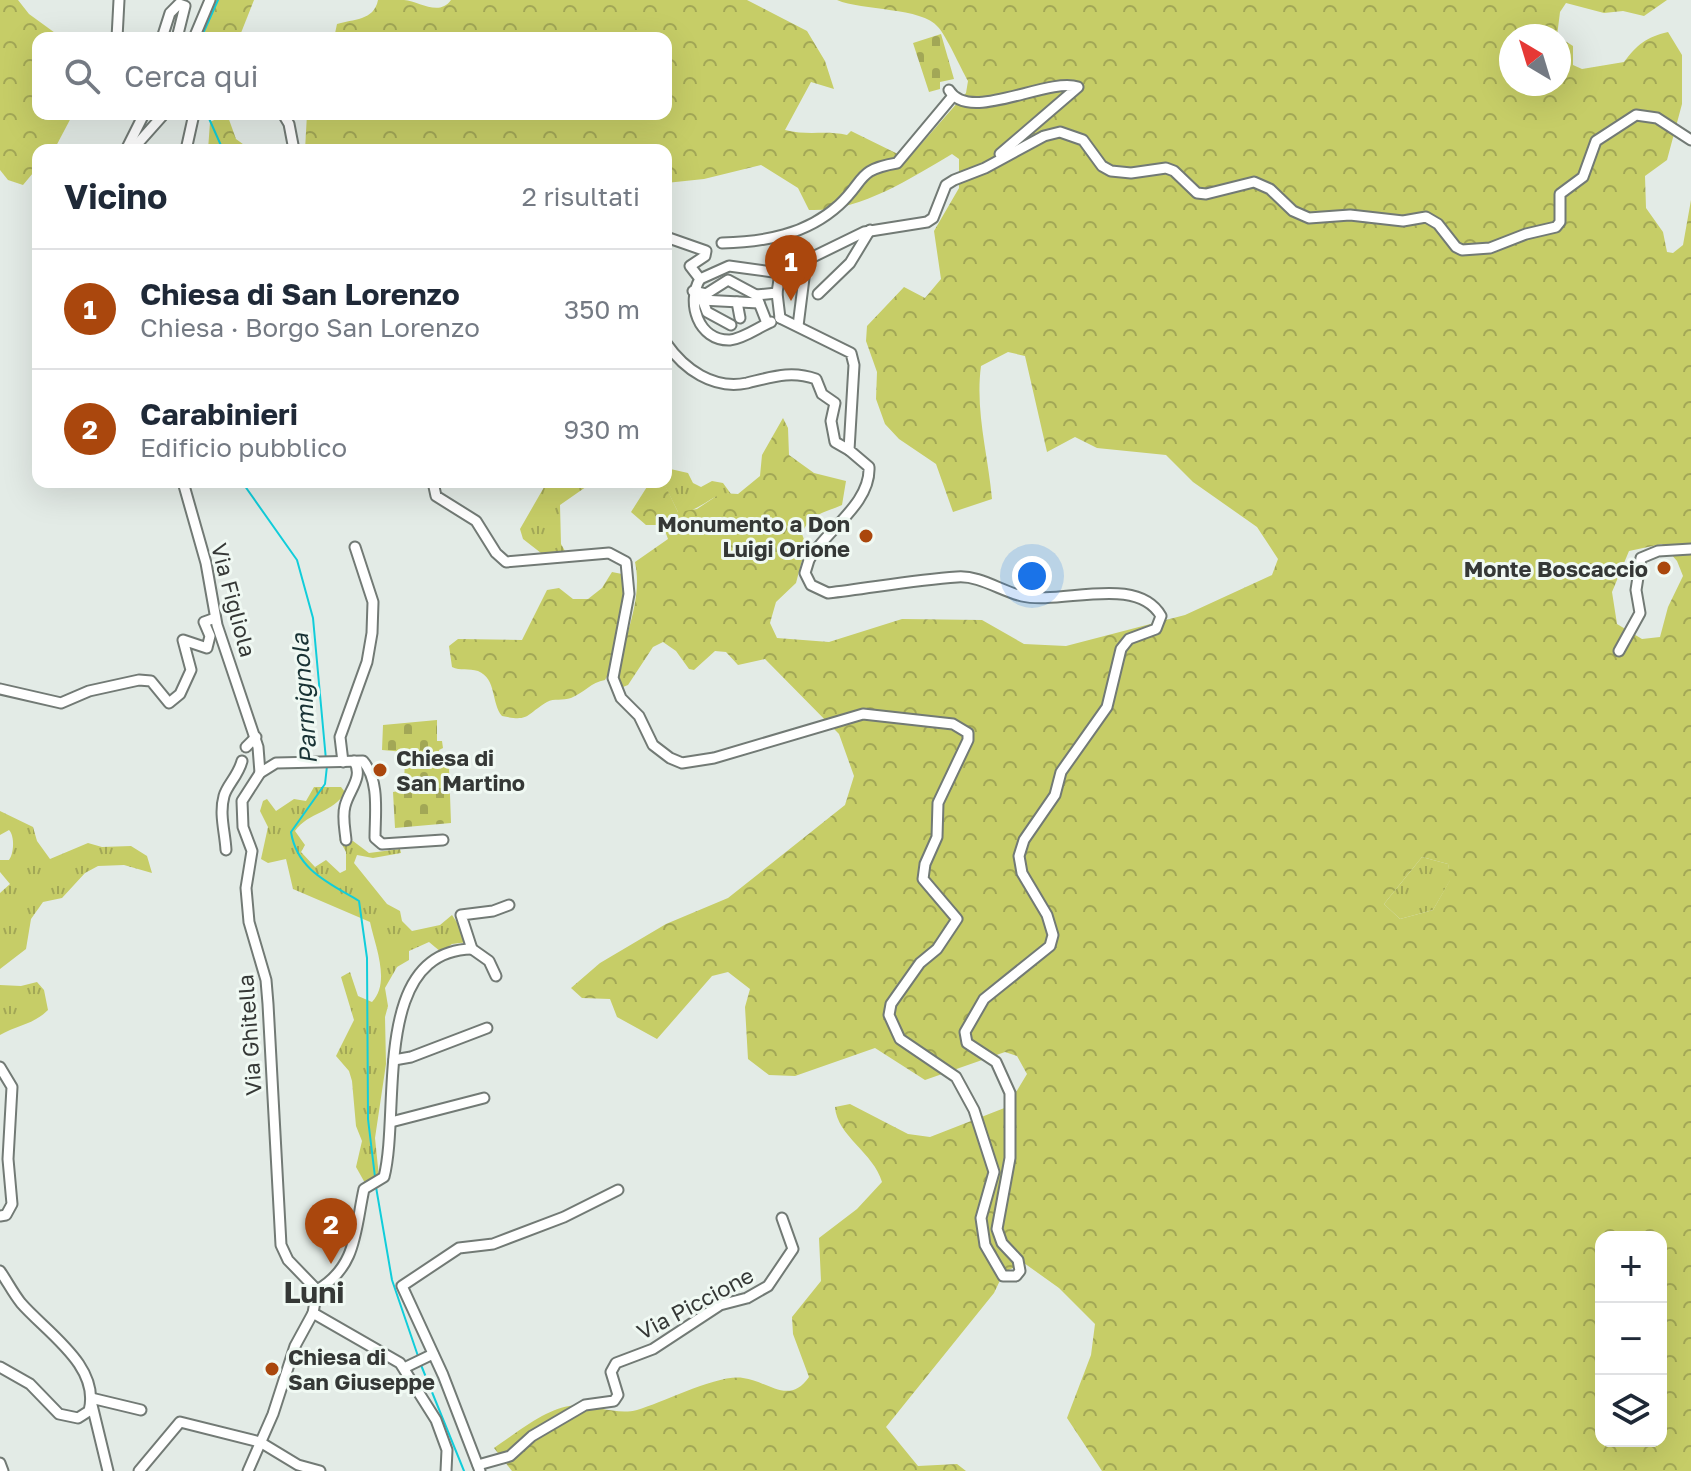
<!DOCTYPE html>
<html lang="it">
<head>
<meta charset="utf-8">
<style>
  :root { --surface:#fff; --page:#f2f2f3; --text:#1f2937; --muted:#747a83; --line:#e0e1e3; --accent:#aa470d }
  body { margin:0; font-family:"Golos Text",sans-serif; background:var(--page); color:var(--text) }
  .controls { position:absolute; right:24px; bottom:24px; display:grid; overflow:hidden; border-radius:16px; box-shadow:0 8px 32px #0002 }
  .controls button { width:72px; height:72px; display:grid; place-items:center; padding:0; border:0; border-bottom:2px solid var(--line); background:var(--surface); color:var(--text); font:40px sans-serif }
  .compass { position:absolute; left:1499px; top:24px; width:72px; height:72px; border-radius:50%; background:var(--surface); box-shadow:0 8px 32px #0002; rotate:322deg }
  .you { position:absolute; left:1032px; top:576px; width:28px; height:28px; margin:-20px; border:6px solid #fff; border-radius:50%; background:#1a73e8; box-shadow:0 0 0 12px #1a73e833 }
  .badge { display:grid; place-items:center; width:52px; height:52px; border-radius:50%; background:var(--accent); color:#fff; font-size:26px; font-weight:700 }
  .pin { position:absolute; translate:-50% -66px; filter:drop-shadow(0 2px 4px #0008) }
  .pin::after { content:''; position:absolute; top:42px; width:28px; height:24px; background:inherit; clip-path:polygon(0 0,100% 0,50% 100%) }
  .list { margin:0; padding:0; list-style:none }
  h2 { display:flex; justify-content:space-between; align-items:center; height:104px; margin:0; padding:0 32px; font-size:34px }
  h2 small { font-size:26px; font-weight:400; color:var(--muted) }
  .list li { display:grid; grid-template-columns:52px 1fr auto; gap:24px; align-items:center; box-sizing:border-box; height:120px; padding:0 32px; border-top:2px solid var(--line) }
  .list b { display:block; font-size:30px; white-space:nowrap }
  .list p { margin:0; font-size:26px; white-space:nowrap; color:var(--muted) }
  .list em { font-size:26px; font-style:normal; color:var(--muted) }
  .icon { flex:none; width:44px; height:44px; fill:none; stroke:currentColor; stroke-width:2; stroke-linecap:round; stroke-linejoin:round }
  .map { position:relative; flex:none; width:1691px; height:1471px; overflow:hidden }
  .search { position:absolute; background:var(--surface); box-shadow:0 8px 32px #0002; left:32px; top:32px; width:640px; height:88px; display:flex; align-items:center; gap:20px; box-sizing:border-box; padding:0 28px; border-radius:16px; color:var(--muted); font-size:30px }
  .panel { position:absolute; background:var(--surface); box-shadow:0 8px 32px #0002; left:32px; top:144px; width:640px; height:344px; border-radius:16px }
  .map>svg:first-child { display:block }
</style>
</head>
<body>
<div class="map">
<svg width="1691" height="1471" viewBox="0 0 1691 1471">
  <defs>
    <pattern id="grass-tufts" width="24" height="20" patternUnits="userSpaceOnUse" patternTransform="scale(2)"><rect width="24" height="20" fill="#c6cd67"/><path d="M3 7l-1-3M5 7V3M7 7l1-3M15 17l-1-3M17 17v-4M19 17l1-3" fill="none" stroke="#a2a756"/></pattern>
    <pattern id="forest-crowns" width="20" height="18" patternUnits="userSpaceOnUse" patternTransform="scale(2)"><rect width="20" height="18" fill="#c6cd67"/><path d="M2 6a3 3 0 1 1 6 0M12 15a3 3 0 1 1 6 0" fill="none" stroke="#a2a756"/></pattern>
    <pattern id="cemetery-stones" width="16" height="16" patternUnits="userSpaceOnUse" patternTransform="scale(2)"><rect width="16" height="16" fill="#c6cd67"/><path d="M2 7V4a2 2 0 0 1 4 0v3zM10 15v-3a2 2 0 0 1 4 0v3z" fill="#a2a756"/></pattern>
  </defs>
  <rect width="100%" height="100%" fill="#e3ebe6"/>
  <g fill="url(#grass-tufts)">
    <path d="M666,468L688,473L693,483L701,487L712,481L723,483L731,494C711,492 700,514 678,512L663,482Z"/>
    <path d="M547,482H593L560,505L561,544L565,551L541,553L523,539L520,529Z"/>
    <path d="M314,787H341L345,792C334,813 308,812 295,831L305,845L301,852L315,867L326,860L340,873L346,870V852L339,839L345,843L353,841L369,853L400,849L401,853L373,858L357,855L354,863L387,904L400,911L402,921L412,931L440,925L452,915L468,939V942L452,944L441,952L429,942L409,951V960L397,967L385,988L388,1006L385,1017L386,1064L375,1138L379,1177L365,1183L356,1167L362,1141L356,1126L352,1081L349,1071L336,1056L354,1020L341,977L350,972L358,996L372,1002C391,982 375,946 370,922L293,889L286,859L268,863L261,859L268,827L260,811L263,801L267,799L276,811L294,799L306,801Z"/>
    <path d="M0,811L33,827L37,841L50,859L88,843L102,847L131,846L147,856L152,873L124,865L98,866L85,873L62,898L43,902L31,919L26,949L0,969V893L10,884L0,872V860H9C14,854 15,836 9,830L0,835Z"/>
    <path d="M1422,857L1448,864L1451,879L1433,910L1400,919L1384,904Z"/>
    <path d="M37,982L44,990L48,1010C33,1025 17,1025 0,1035V985L21,986Z"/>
  </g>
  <g fill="url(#forest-crowns)" fill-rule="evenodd">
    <path d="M0,0H18L29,14L62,38H38V114H73L54,150H38V167L23,185L8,180L0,170Z"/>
    <path d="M213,0H254L239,38H201Z"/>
    <path d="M378,0C386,0 395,0 404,0C419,1 439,17 451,0H747L807,31L825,61L834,89L811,82L785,130C809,136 825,130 847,135L851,131L908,159L966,93L968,81C960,67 947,37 938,27C922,7 862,11 837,0H1667L1644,16L1623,11L1604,13L1566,3L1560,12L1557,36H1511V84H1559V37L1573,46V65L1582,69L1624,62C1637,45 1646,37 1668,32L1682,55V104L1667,160L1645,176L1646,208L1663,232L1667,252L1673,253L1683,245L1691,200V1471H1102L1067,1418L1091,1355L1095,1324L1059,1288L1024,1263L1004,1272L994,1293L886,1427L918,1466L957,1464L966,1471H512L494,1448C515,1434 544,1410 569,1406C591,1403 616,1416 637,1410C663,1403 717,1374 743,1378C768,1381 789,1406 809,1377L793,1334L792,1317L821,1281L819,1238L857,1209L882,1182C874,1153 837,1136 835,1107L850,1104L908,1134L930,1137L1007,1107L1027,1074L1017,1056L1005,1052L925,1080L875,1048L795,1076L769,1075L748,1059L745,1007L750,989L728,972L712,976L657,1039L617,1017L610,999L582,998L571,988L600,963L666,924L728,898L845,805L854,776L839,734L765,659L738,665L726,652L715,651L694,670L689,669L676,651L663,642L653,647L628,685L623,687L618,682C620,641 644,604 635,562L668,539L663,525H646L631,512L650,482L664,483L678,512L697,509L721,493L738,494L760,476L762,455L783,418L788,428L789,455L814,473L846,481L842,505C824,513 809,514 802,534L806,545L796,583L776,602L770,623L777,638L829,642L902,619L982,620L1024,644L1066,646L1185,615L1272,575L1278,559L1257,527L1193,482L1166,455L1097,448L1075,437L1047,452L1025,356L1008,352L981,366C975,411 988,454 992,499L953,512L936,464L899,439L885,424L876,399L877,372L866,341L867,326L904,287L925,298L941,279L934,231L959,188V159L952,154C909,179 860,212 809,210L798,188L761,165L704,179L666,183V150H305L307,114H666V38H334L337,24C353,19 374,21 378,0ZM1662,544L1677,561L1683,576L1668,607L1660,637L1642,639L1617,624L1612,592L1629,551ZM1422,857L1448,864L1450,880L1433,910L1400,919L1384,904ZM1601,1237H1661V1441H1601Z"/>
    <path d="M227,114L236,139L251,150H208L210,122Z"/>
    <path d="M612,572L622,574L625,593L610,671L605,680C591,682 584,693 571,698C563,701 554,698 547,702C525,715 530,722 502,716C491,703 497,679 478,671C469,668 460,671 452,667L449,646L458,639L522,640L547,590L559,588L573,599H588L602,588Z"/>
  </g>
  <g fill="url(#cemetery-stones)">
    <path d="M941,34L954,79L940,82V89L929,92L913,43Z"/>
    <path d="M437,720V741H442L443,748L439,750L441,767H449L451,823L395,828L393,792L404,790L405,752L382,750L383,725Z"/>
  </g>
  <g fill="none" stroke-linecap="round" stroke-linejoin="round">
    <g stroke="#11cdda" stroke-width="2">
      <path d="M201,38L218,0"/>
      <path d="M207,114L223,150"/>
      <path d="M242,482L297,560L313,618L326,760"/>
      <path d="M327,766L325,784L291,832C297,870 329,883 359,901L367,958L368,1119L375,1177"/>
      <path d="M376,1187L392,1280L419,1359"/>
      <path d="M421,1365L464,1471"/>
    </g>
    <g stroke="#727a75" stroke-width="13">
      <g id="minor">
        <path d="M117,38L119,0"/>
        <path d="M162,38L170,13L179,4L185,6L177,38"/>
        <path d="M194,38L210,0"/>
        <path d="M949,90C969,124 1046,77 1078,87L1000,154"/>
        <path d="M283,114L289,124L294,150"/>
        <path d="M126,150L144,114"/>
        <path d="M132,150L164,114"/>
        <path d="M186,150L194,114"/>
        <path d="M666,237L706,251L705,256L690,266L700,279"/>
        <path d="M722,243C764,242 806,235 839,205C866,180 856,170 897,163L953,96"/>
        <path d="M700,279C686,302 698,341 730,340C743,339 759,327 771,322"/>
        <path d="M700,279L729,266L780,273"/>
        <path d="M693,291L706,294L728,280L756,295"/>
        <path d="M818,294L850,263L870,230"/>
        <path d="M701,296L707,312L731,325"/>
        <path d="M701,300L759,303"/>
        <path d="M737,302L740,318"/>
        <path d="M780,318L777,293L780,273L864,232L927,222L933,218L946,185L954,180L985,168L1044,136L1060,132L1083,140L1102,166L1111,171L1131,173L1166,168L1174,171L1197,193L1206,194L1254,182L1270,189L1293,211L1309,218L1350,215L1403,221L1426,217L1438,224L1456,247L1462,250L1490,248L1526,234L1556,227L1560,222V194L1583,177L1596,141L1636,115L1657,118L1691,140"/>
        <path d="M767,323L756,295L777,293"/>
        <path d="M798,326L806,262"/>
        <path d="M666,343C684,369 713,390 747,383C772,377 791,370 816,379L822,394L835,403L831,421L835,442L849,450"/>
        <path d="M183,482L206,563L217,625L258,747L260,773"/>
        <path d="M433,482L436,496L476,521L496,553L506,562L609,553L626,562L629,594L613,678L621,698L639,716L653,745L670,758L682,763L714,758L863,714L953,724L968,733V740L938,803L937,837L925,864L923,879L957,919L937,949L920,963L891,1004L889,1015L900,1039L956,1077L974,1110L994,1172L981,1218L985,1245L1003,1276H1016L1020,1271L1018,1260L1002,1243L997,1229L1010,1158V1093L996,1062L967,1043L965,1032L984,999L1050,946L1053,935L1047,915L1022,873L1019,856L1024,840L1055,795L1061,772L1107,707L1121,649L1129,639L1156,629L1161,616C1137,574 1061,605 1022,596C1001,591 979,575 957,577C914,580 871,588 828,593L811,585L805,573L809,560C825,531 871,504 869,467L849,450L854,365L851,353L780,318"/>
        <path d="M1619,651L1640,613L1636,590L1641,558L1658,551L1691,549"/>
        <path d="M0,689L61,703L89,691L139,680L151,681L169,703L180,694L191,670L183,640L207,648L210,636L204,622L215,618"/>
        <path d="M246,747L256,737"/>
        <path d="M343,762L340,737L367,662L372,633L373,602L355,547"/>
        <path d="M346,840C345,829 342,817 345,806C349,790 364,777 354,761"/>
        <path d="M226,850C225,832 219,814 224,796C227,785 238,776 242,761"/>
        <path d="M472,949L489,961L496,976"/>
        <path d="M394,1060L411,1057L487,1028"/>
        <path d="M0,1067L12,1087L8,1159L12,1204L6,1215L0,1216"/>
        <path d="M391,1122L484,1098"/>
        <path d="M0,1271C7,1281 13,1293 21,1303C46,1332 101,1366 89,1411L78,1418L59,1414L30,1384L0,1367"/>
        <path d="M317,1290L288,1260L281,1245L268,1004L266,980L249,922L246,888L252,851L243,827L242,801L260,773L276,763L363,761C380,781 375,813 375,838L382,844L443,840"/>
        <path d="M317,1290C357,1267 355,1230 364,1189L384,1177C401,1111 370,951 472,949L461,915L493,911L509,905"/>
        <path d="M313,1313L400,1363L436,1420L447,1450L446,1471"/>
        <path d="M404,1368L433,1354"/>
        <path d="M91,1398L141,1410"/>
        <path d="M92,1405L108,1471"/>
        <path d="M0,1463L3,1471"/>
        <path d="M478,1465L510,1456L532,1436L585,1405L614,1401L618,1395L611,1372L616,1363L653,1349L720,1305L747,1298L768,1286L793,1249L782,1218"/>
        <path d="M139,1471L180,1422L260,1442L298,1465L320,1471"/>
        <path d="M248,1471L273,1414L295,1346L313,1313L317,1290"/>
        <path d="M480,1471L443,1375L402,1286L459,1248L493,1244L564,1217L618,1190"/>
      </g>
    </g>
    <use href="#minor" stroke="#fff" stroke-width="9"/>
  </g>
  <g fill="#aa470d" stroke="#f0f9f3" stroke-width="3">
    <circle cx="866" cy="536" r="8"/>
    <circle cx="1664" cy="568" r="8"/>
    <circle cx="380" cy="770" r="8"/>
    <circle cx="272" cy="1369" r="8"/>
  </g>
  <g text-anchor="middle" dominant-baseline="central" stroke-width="6" stroke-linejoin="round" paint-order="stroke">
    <g font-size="22" font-weight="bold" fill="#353836" stroke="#f0f9f3" text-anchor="end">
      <text x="850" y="523">Monumento a Don<tspan x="850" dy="25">Luigi Orione</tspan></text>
      <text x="1648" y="568">Monte Boscaccio</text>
      <text x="396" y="757" text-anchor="start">Chiesa di<tspan x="396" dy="25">San Martino</tspan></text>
      <text x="288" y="1356" text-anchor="start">Chiesa di<tspan x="288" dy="25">San Giuseppe</tspan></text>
    </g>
    <g font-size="22" fill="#353836" stroke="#f0f9f3">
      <text transform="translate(234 600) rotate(75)">Via Figliola</text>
      <text transform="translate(249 1035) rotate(-94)">Via Ghitella</text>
      <text transform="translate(695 1303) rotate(-28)">Via Piccione</text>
    </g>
    <g font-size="24" font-style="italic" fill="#193335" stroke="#f0f9f3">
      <text transform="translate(303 699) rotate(-94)">Parmignola</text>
    </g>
    <g font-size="30" font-weight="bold" fill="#353836" stroke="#f0f9f3">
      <text x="314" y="1292">Luni</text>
    </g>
  </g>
</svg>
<div class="controls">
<button>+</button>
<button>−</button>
<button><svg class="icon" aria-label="layers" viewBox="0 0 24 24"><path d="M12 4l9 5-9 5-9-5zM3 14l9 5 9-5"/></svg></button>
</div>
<svg class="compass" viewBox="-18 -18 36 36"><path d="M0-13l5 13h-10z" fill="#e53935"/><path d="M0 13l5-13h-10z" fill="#747a83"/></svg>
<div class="you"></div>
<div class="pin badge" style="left:791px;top:301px">1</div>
<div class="pin badge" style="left:331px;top:1264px">2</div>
<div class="search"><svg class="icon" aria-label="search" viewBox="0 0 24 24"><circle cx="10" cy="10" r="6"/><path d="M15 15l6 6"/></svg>Cerca qui</div>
<section class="panel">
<h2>Vicino<small>2 risultati</small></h2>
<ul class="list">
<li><span class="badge">1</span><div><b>Chiesa di San Lorenzo</b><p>Chiesa · Borgo San Lorenzo</p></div><em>350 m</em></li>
<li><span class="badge">2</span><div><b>Carabinieri</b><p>Edificio pubblico</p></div><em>930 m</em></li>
</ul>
</section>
</div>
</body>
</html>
